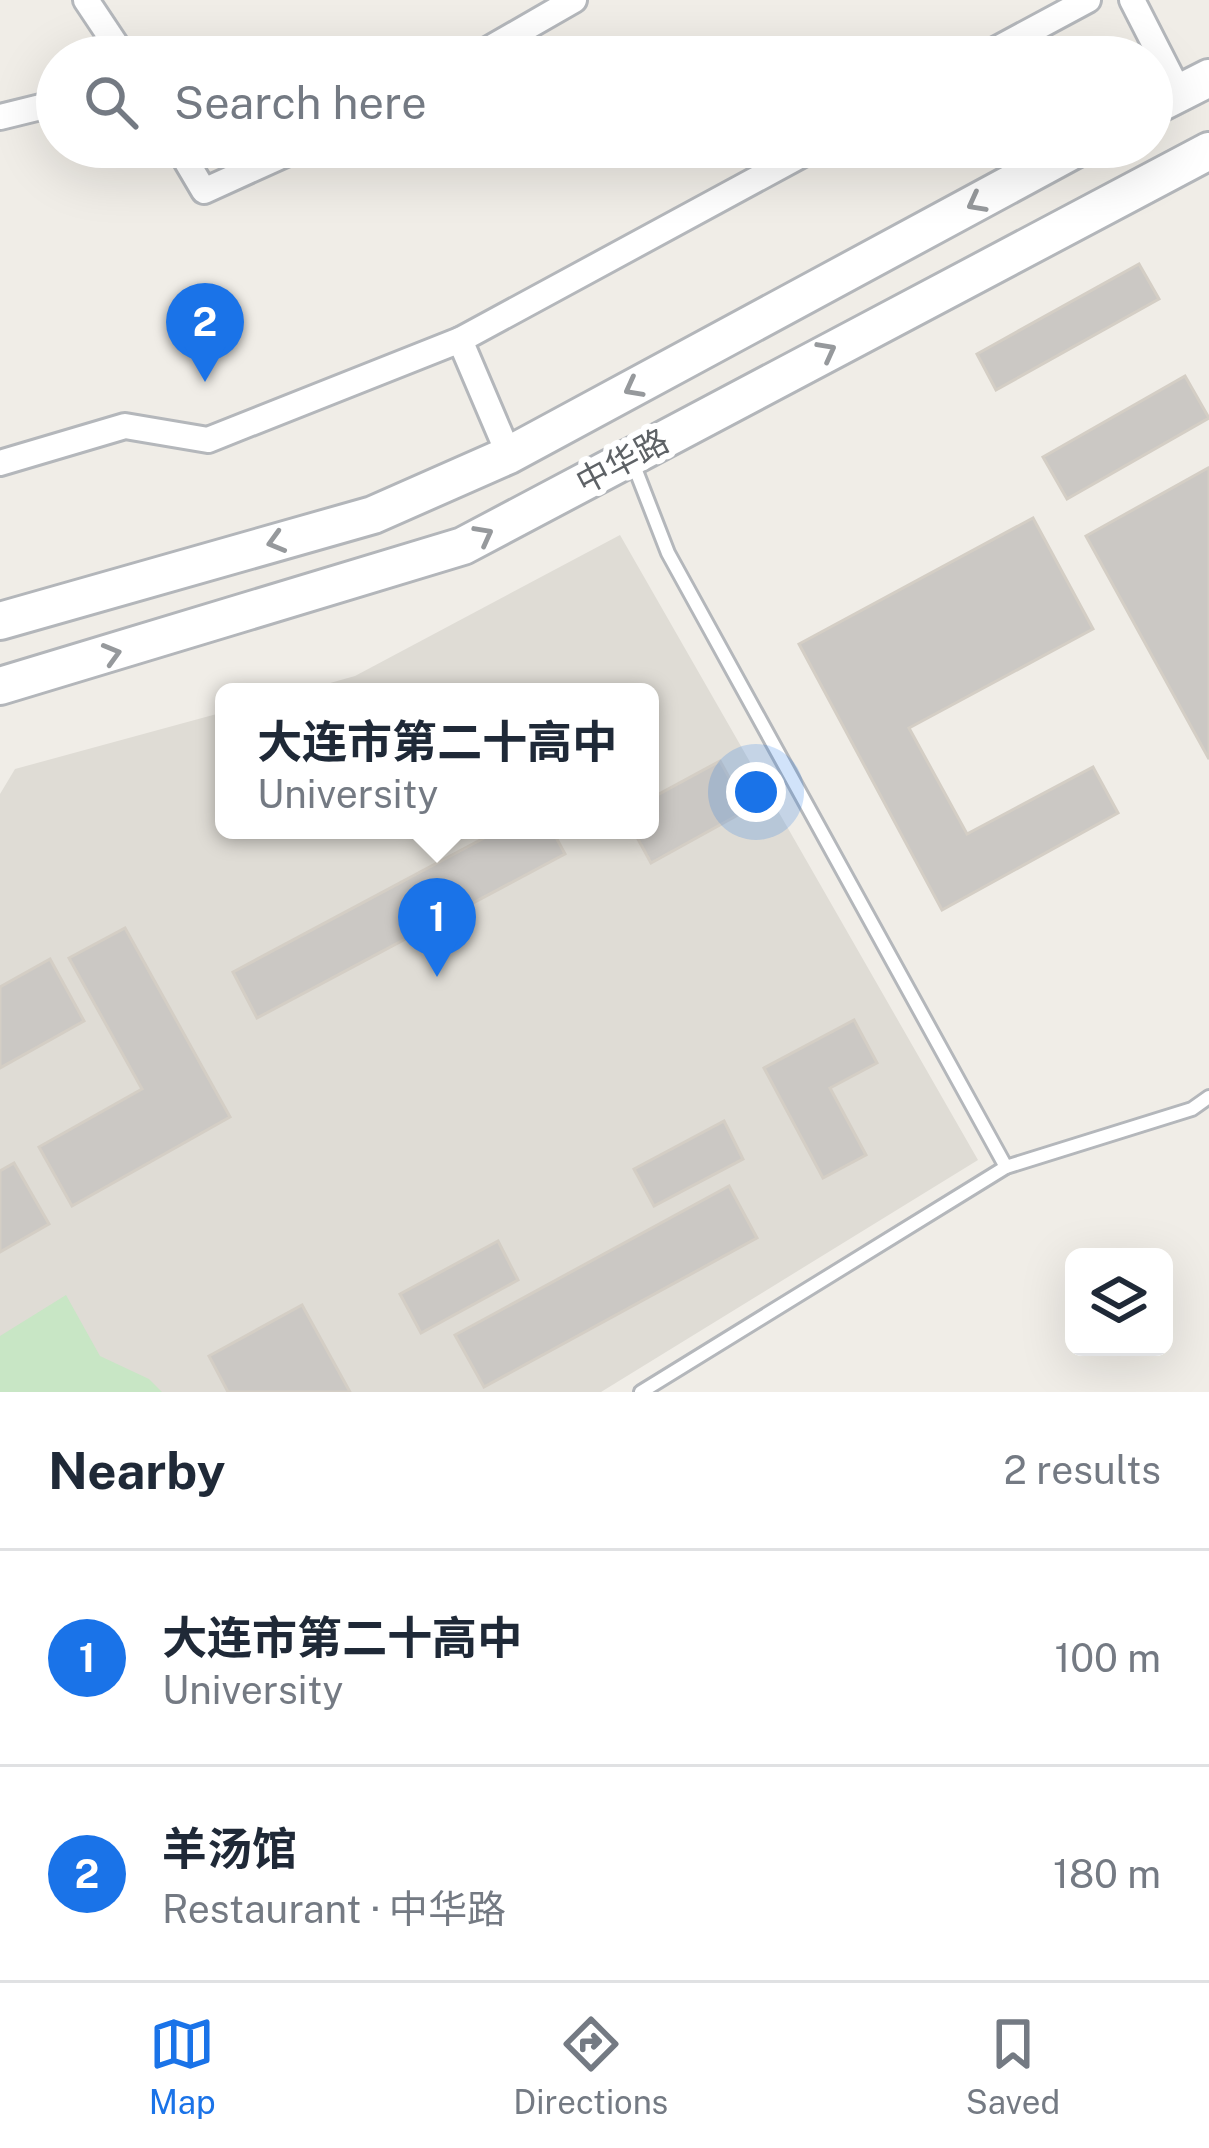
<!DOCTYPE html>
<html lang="en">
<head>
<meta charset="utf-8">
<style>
  :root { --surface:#fff; --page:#f2f2f3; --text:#1f2937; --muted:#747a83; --line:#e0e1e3; --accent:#1a73e8 }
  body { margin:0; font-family:"Public Sans","Noto Sans SC",sans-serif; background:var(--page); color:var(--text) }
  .controls { position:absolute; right:36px; bottom:36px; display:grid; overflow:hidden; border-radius:18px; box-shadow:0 12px 48px #0002 }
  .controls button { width:108px; height:108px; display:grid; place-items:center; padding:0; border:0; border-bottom:3px solid var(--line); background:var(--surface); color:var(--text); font:60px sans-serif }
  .you { position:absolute; left:756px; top:792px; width:42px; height:42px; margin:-30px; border:9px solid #fff; border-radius:50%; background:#1a73e8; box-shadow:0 0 0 18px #1a73e833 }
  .badge { display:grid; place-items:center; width:78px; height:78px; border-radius:50%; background:var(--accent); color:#fff; font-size:39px; font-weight:700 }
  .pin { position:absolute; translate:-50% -99px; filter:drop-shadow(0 3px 6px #0008) }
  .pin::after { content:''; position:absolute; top:63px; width:42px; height:36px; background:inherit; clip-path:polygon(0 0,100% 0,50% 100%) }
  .popup { position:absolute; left:215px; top:683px; width:444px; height:156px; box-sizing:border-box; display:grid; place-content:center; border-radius:18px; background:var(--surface); filter:drop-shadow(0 3px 9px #0005); font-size:39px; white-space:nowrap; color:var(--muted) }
  .popup b { font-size:45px; color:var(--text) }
  .popup::after { content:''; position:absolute; left:50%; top:100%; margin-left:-24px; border:24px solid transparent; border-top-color:var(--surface) }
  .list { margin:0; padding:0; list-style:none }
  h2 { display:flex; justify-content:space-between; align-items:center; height:156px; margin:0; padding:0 48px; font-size:51px }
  h2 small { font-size:39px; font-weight:400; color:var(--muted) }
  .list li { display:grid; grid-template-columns:78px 1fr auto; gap:36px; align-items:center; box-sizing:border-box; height:216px; padding:0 48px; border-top:3px solid var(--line) }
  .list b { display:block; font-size:45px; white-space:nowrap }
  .list p { margin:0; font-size:39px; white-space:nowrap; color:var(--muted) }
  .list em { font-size:39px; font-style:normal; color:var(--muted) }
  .icon { flex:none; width:66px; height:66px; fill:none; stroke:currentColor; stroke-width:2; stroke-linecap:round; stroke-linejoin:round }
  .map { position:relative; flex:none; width:1209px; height:1392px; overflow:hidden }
  .search { position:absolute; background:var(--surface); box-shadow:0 12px 48px #0002; left:36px; right:36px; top:36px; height:132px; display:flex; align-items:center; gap:30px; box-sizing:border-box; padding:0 42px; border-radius:66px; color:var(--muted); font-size:45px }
  .sheet { height:588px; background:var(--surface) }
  nav { display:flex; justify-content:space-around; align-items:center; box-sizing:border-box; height:168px; border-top:3px solid var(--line); background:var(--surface); font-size:33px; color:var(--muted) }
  nav a { display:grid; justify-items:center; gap:6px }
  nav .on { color:var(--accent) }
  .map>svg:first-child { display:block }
</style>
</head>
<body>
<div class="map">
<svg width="1209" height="1392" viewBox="0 0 1209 1392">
  <rect width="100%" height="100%" fill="#f0ede7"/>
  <path fill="#dfdcd5" d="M620,535L978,1160L601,1392H0V794L15,769L224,712V830H650V692H298L355,676Z"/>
  <path fill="#c8e6c5" d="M66,1295L100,1356L149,1379L162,1392H0V1336Z"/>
  <g fill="#cbc8c4" stroke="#d4cec5" stroke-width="3">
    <path d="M1139,264L1159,299L996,390L977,354Z"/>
    <path d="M1185,376L1209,418L1067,499L1043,457Z"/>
    <path d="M1208,468L1209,470V759L1086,536Z"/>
    <path d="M1033,518L1093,629L909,728L967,834L1093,767L1118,813L942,910L799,644Z"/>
    <path d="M720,761L747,810L651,863L633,830H650V799Z"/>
    <path d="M499,830H552L565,854L257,1018L233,972Z"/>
    <path d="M125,928L230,1117L72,1206L39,1147L142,1089L69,958Z"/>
    <path d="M50,959L84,1021L0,1068V987Z"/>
    <path d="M854,1020L877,1063L830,1088L866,1155L823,1178L764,1068Z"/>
    <path d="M724,1121L743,1159L654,1206L634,1169Z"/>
    <path d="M14,1163L49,1224L0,1252V1171Z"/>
    <path d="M729,1186L757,1238L484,1387L455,1335Z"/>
    <path d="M498,1241L518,1280L421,1333L400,1294Z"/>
    <path d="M302,1305L350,1392H228L209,1356Z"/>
  </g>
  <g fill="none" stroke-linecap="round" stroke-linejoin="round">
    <g stroke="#b4b7bb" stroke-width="18">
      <g id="service">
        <path d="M633,463L668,553L1006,1167"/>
        <path d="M641,1392L1006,1167L1192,1109L1209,1097"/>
      </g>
    </g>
    <g stroke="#b4b7bb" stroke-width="30">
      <g id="minor">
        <path d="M86,0L124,57"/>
        <path d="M1132,0L1179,92"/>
        <path d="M475,57L574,0"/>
        <path d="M982,57L1088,0"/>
        <path d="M0,117L57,103"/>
        <path d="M178,147L204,191L301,147"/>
        <path d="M460,340L816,147"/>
        <path d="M0,463L125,426L208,440L460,340L509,455"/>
      </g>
    </g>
    <g stroke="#b3b6ba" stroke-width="42">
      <g id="secondary">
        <path d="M1152,107L1209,78"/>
        <path d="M0,621L373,515L509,455L1079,147"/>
        <path d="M0,686L463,546L1209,151"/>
      </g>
    </g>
    <use href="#service" stroke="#fff" stroke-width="12"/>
    <use href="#minor" stroke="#fff" stroke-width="24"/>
    <use href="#secondary" stroke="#fff" stroke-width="36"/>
  </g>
  <defs><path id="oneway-chevron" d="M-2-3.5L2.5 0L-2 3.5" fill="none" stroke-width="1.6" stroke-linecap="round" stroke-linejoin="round" transform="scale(3)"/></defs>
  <g stroke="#96999c">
    <use href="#oneway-chevron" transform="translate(976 203) rotate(152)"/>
    <use href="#oneway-chevron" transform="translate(827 351) rotate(-28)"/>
    <use href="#oneway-chevron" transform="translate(633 388) rotate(152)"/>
    <use href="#oneway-chevron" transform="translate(484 535) rotate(-28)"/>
    <use href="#oneway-chevron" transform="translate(276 542) rotate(164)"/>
    <use href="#oneway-chevron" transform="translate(112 654) rotate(-16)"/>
  </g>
  <g text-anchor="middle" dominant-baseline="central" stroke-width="12" stroke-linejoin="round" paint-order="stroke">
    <g font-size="33" fill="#5e6266" stroke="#fff">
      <text transform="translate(622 461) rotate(-28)">中华路</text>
    </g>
  </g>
</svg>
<div class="controls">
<button><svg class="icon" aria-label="layers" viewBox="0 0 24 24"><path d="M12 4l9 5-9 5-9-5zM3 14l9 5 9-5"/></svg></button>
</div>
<div class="you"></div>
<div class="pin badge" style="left:437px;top:977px">1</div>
<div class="popup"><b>大连市第二十高中</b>University</div>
<div class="pin badge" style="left:205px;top:382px">2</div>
<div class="search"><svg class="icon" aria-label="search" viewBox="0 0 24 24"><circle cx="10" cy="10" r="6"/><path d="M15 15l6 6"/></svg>Search here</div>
</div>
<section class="sheet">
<h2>Nearby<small>2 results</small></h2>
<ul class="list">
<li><span class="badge">1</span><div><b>大连市第二十高中</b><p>University</p></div><em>100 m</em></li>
<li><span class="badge">2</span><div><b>羊汤馆</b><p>Restaurant · 中华路</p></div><em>180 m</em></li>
</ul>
</section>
<nav>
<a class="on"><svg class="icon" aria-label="map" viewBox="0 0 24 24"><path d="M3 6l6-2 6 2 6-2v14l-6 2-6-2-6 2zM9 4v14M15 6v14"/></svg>Map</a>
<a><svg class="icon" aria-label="directions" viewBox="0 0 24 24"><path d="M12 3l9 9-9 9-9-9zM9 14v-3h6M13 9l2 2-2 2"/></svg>Directions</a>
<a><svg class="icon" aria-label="saved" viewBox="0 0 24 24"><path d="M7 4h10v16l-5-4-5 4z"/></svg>Saved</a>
</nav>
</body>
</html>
